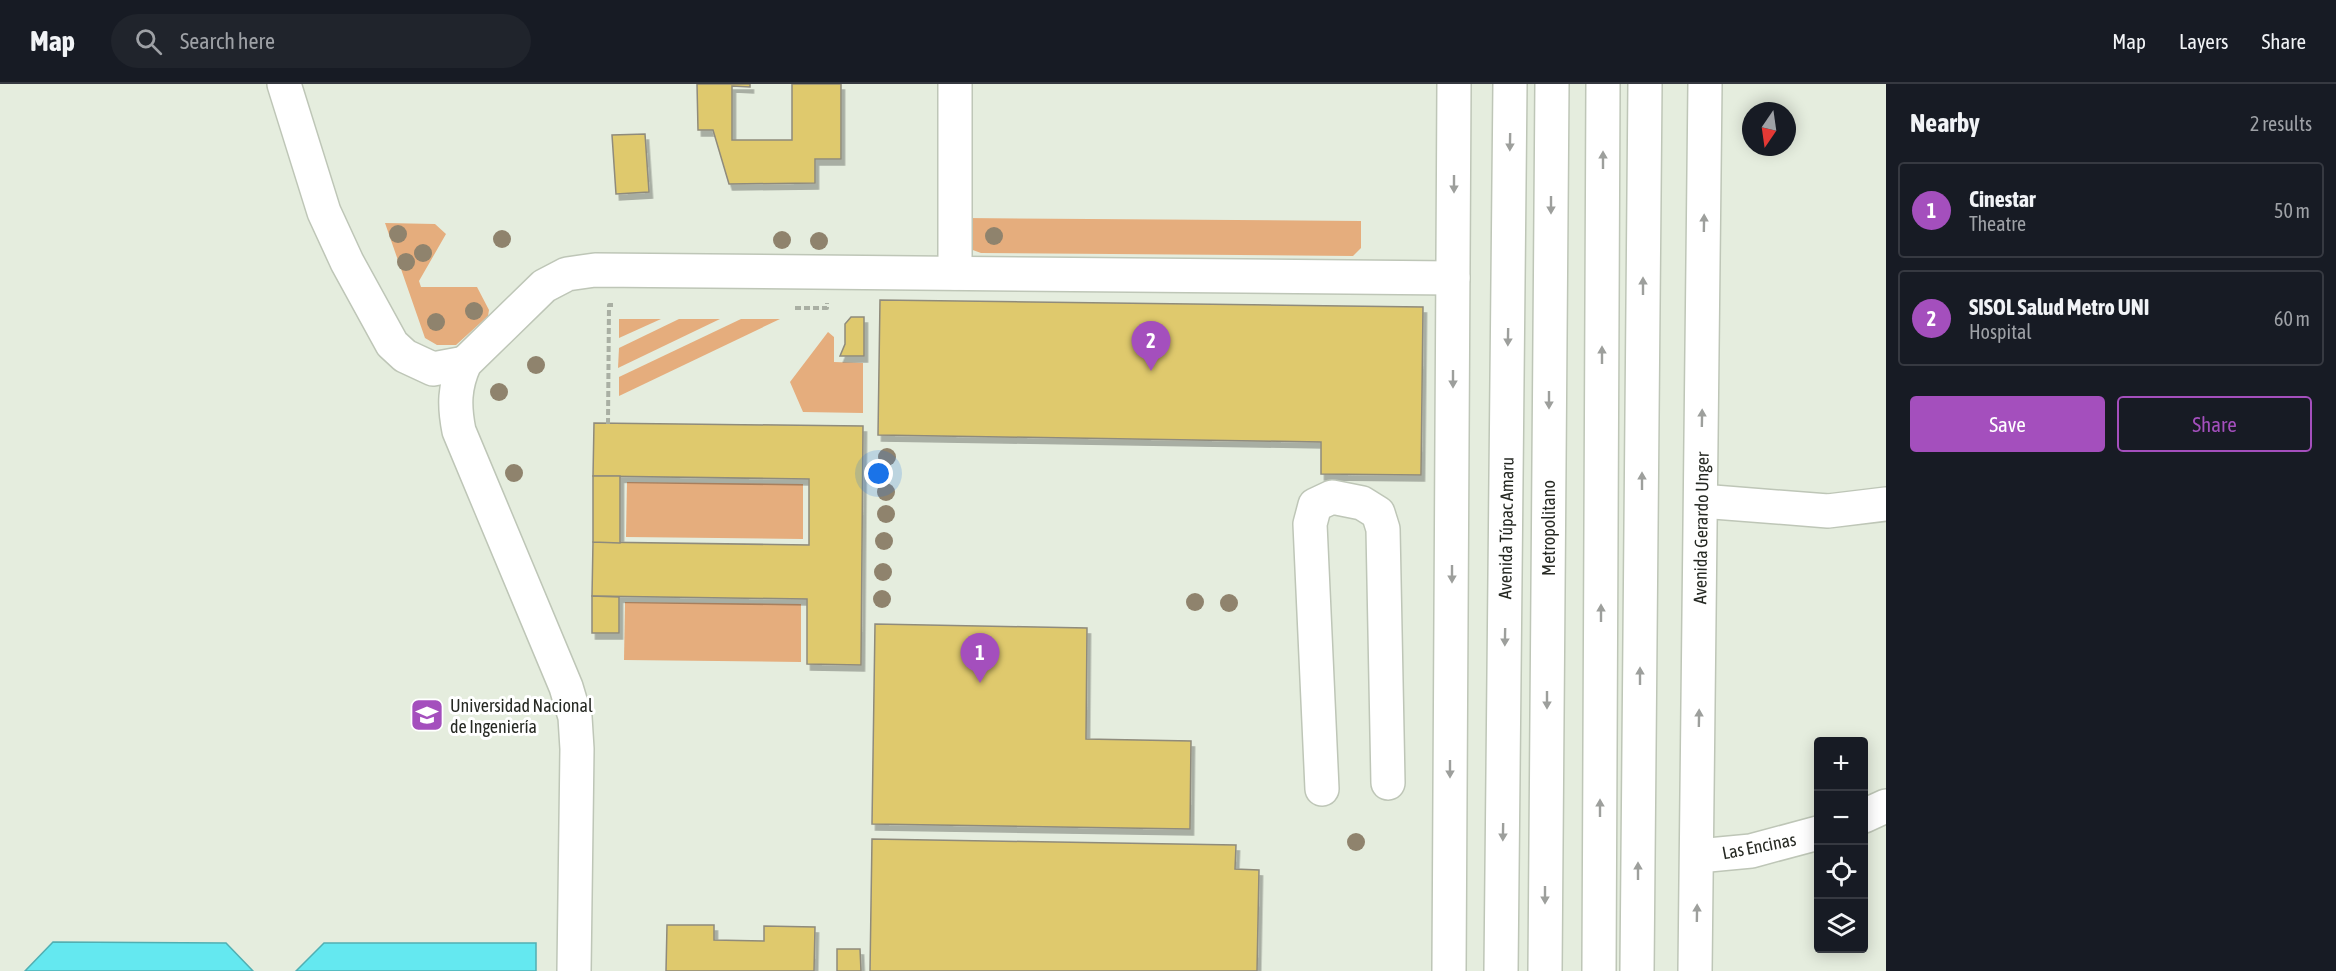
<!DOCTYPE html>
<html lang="en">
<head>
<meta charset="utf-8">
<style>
  :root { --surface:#171b24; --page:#20242c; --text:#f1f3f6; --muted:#9ea1a6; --line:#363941; --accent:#a44fbd }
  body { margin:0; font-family:"Asap Condensed",sans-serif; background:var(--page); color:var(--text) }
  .controls { position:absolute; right:18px; bottom:18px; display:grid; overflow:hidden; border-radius:6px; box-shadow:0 3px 15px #0003 }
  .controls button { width:54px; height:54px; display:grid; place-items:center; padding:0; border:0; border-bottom:2px solid var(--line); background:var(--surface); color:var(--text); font:30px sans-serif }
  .compass { position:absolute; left:1742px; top:18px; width:54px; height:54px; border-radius:50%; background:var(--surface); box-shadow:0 3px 15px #0003; rotate:193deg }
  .you { position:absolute; left:879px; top:390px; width:21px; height:21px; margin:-15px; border:4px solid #fff; border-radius:50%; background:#1a73e8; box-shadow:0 0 0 9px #1a73e833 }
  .badge { display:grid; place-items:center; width:39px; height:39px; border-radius:50%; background:var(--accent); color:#fff; font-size:20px; font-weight:700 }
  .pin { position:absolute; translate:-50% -50px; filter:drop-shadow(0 2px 3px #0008) }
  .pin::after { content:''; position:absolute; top:32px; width:21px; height:18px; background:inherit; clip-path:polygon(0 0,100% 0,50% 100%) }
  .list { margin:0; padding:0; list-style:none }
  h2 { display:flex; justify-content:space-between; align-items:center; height:78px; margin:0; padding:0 24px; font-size:26px }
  h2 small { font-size:20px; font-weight:400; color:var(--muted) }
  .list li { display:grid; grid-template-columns:39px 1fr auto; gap:18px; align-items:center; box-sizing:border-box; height:96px; margin:0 12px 12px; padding:0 12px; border:2px solid var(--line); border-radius:6px }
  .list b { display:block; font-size:22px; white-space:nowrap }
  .list p { margin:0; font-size:20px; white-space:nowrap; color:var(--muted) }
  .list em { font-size:20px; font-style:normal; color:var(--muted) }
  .actions { display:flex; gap:12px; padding:18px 24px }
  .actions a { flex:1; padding:14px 0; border:2px solid var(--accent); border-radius:6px; text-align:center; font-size:21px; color:var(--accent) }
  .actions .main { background:var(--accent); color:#fff }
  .icon { flex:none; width:33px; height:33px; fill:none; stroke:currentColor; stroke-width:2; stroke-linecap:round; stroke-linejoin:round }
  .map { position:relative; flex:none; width:1886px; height:887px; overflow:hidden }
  header { display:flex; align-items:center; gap:36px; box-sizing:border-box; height:84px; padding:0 30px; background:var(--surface); border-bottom:2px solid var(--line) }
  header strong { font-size:28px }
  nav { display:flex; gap:33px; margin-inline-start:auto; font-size:21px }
  .search { width:420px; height:54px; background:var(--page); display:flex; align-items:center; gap:15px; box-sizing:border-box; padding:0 21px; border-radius:33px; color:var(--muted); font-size:22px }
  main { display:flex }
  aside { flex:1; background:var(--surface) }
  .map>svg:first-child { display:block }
</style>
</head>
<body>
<header>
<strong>Map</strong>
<div class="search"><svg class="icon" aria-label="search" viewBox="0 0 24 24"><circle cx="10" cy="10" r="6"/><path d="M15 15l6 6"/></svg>Search here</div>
<nav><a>Map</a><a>Layers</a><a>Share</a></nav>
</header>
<main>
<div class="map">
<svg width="1886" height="887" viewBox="0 0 1886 887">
  <defs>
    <filter id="shadow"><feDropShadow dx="3.5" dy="6" stdDeviation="0" flood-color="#0004"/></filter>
  </defs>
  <rect width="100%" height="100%" fill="#e5edde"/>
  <g fill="#e5ad7d">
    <path d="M964,134L1361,137V164L1353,172L981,169L970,165Z"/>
    <path d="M385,139L435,140L446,150L419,197L421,203H477L489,226L488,232L456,261H437L425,254Z"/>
    <path d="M619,235H661L619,254Z"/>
    <path d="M679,235H720L618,284L619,264Z"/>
    <path d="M741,235H780L619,312V293Z"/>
    <path d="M828,248L834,253V278L863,279V329L803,328L790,298Z"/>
    <path d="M627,398L803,400V455L626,453Z"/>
    <path d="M625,518L801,520V578L624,576Z"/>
  </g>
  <g fill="#64e8f0" stroke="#51afb2" stroke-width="1.5">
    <path d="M53,858L226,859L253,887H25Z"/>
    <path d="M324,859H536V887H296Z"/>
  </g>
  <g fill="#dfc96d" stroke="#8f8b7c" stroke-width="1.5" filter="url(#shadow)">
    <path d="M697,0H750V3L732,2V56H792V0H841V75H815V99L729,100L713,46H698Z"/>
    <path d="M645,50L649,108L616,110L612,51Z"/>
    <path d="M880,216L1423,223L1421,391L1321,390V358L878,351Z"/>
    <path d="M851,233H864V272H840L845,260V240Z"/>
    <path d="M594,339L863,342L861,581L807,580V515L592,512L593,458L809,461V395L593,392Z"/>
    <path d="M593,392H620V459L593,458Z"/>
    <path d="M592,512L619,513V549H592Z"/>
    <path d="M875,540L1087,544L1086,655L1191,657L1190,745L872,740Z"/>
    <path d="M872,755L1236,761L1235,785L1259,786L1257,887H870Z"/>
    <path d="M667,841H714V856L764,857V842L815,843L814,887H666Z"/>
    <path d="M837,865H860L861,887H837Z"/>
  </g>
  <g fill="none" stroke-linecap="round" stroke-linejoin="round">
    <g stroke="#bec6b7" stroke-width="36">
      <g id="minor">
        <path d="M284,0L324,128L347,178L392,260L405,272L433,285L465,279"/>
        <path d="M955,189V0"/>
        <path d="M1701,417L1828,427L1886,420"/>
        <path d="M1322,705L1310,440L1315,421L1332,413L1362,419L1378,429L1383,445L1388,699"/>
        <path d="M1864,732L1886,722"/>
        <path d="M1698,772L1751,767L1818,749"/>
        <path d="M574,887L577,665L575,633L566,603L459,347C454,322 454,303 465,279L544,202L567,190L595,186L1453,194"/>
        <path d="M1449,887L1454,0"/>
        <path d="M1545,887L1552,0"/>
        <path d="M1599,887L1603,0"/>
        <path d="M1695,887L1705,0"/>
      </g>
    </g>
    <g stroke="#bec6b7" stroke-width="36">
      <g id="major">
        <path d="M1501,887L1510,0"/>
        <path d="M1637,887L1645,0"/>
      </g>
    </g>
    <g stroke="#a9afa3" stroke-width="4" stroke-dasharray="6 3" stroke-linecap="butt">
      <path d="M795,224H827V219"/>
      <path d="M608,340L609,221H613"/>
    </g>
    <use href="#minor" stroke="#fff" stroke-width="33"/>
    <use href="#major" stroke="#fff" stroke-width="33"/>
  </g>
  <g fill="#8f836d">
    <circle cx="398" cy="150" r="9"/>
    <circle cx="994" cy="152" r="9"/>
    <circle cx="502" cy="155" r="9"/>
    <circle cx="782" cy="156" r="9"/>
    <circle cx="819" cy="157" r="9"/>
    <circle cx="423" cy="169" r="9"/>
    <circle cx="406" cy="178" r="9"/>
    <circle cx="474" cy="227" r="9"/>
    <circle cx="436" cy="238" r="9"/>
    <circle cx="536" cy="281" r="9"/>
    <circle cx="499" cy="308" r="9"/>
    <circle cx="887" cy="373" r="9"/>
    <circle cx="514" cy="389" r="9"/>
    <circle cx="886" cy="408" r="9"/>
    <circle cx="886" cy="430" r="9"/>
    <circle cx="884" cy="457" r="9"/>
    <circle cx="883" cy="488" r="9"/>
    <circle cx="882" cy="515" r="9"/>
    <circle cx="1195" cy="518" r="9"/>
    <circle cx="1229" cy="519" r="9"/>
    <circle cx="1356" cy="758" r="9"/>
  </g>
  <defs><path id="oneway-solid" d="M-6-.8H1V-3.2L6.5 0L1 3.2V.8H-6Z" transform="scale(1.5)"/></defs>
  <g fill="#9d9f9c">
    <use href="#oneway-solid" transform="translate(1510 58) rotate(91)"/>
    <use href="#oneway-solid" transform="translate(1603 76) rotate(-90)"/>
    <use href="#oneway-solid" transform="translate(1454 100) rotate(90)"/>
    <use href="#oneway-solid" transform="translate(1551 121) rotate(90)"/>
    <use href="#oneway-solid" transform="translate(1704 139) rotate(-89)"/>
    <use href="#oneway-solid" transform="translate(1643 202) rotate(-90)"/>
    <use href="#oneway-solid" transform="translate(1508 253) rotate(91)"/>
    <use href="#oneway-solid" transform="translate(1602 271) rotate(-90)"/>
    <use href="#oneway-solid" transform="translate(1453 295) rotate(90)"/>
    <use href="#oneway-solid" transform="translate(1549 316) rotate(90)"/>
    <use href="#oneway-solid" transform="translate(1702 334) rotate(-89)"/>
    <use href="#oneway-solid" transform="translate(1642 397) rotate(-90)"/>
    <use href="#oneway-solid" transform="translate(1452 490) rotate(90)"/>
    <use href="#oneway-solid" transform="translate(1601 529) rotate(-90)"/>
    <use href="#oneway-solid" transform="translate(1505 553) rotate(91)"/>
    <use href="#oneway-solid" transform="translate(1640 592) rotate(-90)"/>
    <use href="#oneway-solid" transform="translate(1547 616) rotate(90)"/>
    <use href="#oneway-solid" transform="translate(1699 634) rotate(-89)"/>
    <use href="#oneway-solid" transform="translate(1450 685) rotate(90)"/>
    <use href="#oneway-solid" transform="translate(1600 724) rotate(-90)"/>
    <use href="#oneway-solid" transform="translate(1503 748) rotate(91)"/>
    <use href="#oneway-solid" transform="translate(1638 787) rotate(-90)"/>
    <use href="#oneway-solid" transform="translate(1545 811) rotate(90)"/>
    <use href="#oneway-solid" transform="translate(1697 829) rotate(-89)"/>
  </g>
  <defs>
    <g id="university-square" transform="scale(1.725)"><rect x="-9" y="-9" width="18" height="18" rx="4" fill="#a44fbd" stroke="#fff"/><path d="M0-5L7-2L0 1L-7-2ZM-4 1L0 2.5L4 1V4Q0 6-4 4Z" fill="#fff"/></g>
  </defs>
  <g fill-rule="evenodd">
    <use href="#university-square" x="427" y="631"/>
  </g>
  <g text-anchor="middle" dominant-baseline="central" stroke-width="6" stroke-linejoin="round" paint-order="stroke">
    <g font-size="18" fill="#262923" stroke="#fff">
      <text transform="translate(1506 444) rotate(-89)">Avenida Túpac Amaru</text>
      <text transform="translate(1548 444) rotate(-90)">Metropolitano</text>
      <text transform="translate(1701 444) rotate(-89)">Avenida Gerardo Unger</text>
      <text transform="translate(1759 762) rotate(-11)">Las Encinas</text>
    </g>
    <g font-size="18" fill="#262923" stroke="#fff" text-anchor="start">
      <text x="450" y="621">Universidad Nacional<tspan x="450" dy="21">de Ingeniería</tspan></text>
    </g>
  </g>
</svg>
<div class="controls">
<button>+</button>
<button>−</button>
<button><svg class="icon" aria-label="locate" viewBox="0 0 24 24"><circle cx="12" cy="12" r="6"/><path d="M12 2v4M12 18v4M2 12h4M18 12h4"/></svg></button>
<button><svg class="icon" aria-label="layers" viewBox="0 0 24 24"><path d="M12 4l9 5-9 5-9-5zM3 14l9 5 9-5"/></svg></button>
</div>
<svg class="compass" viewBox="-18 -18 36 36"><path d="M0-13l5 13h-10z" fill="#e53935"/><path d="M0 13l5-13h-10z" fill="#9ea1a6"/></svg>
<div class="you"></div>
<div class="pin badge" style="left:980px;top:599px">1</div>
<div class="pin badge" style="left:1151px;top:287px">2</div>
</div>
<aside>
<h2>Nearby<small>2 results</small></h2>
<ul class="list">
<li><span class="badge">1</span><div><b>Cinestar</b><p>Theatre</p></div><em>50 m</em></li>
<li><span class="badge">2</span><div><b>SISOL Salud Metro UNI</b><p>Hospital</p></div><em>60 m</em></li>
</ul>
<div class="actions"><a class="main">Save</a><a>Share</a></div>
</aside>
</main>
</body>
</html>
